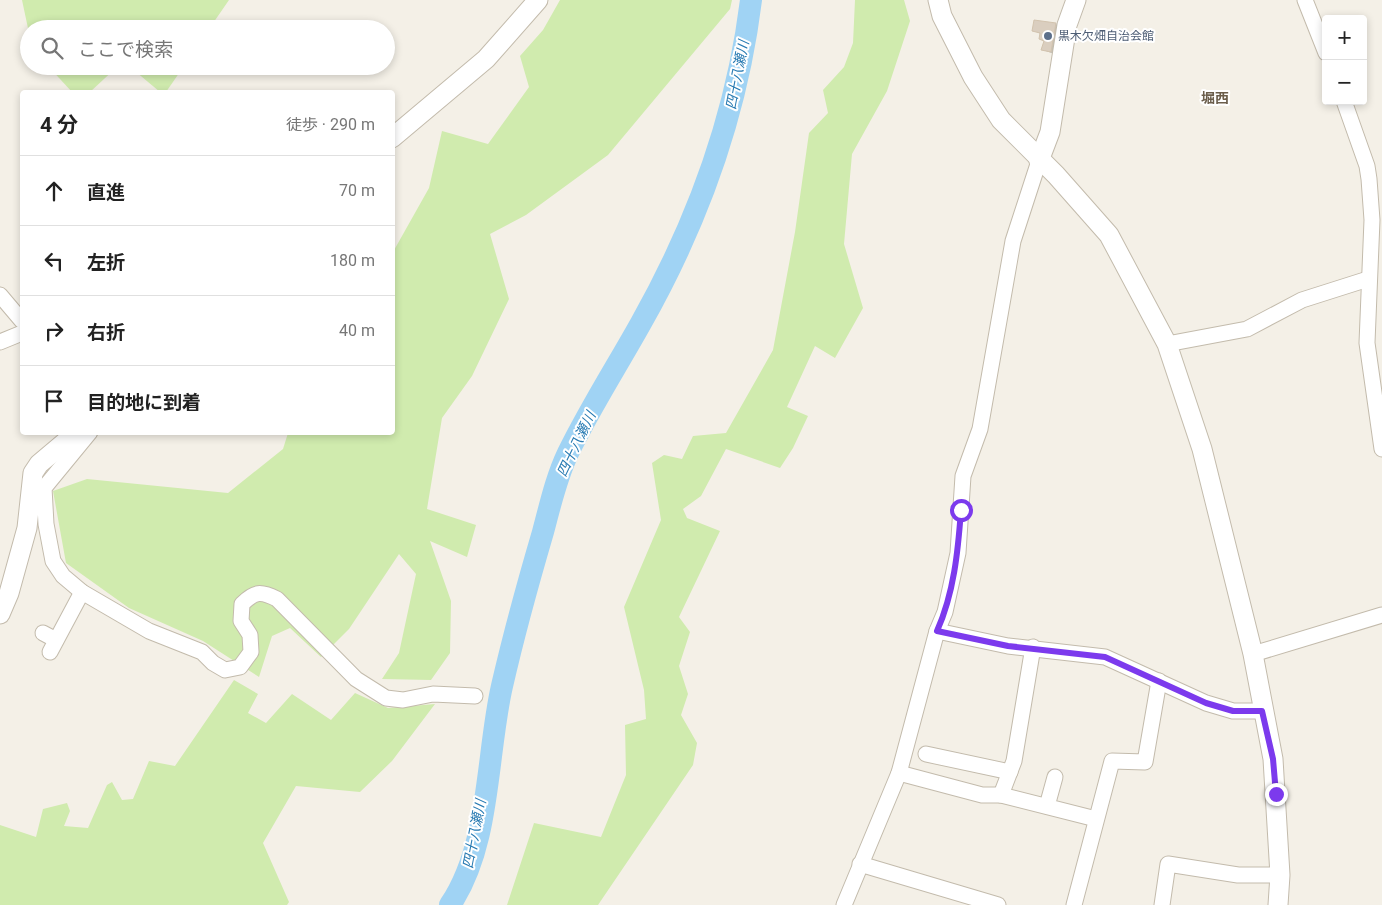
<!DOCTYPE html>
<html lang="ja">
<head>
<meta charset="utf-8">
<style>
  :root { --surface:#fff; --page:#f6f6f6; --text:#222; --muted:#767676; --line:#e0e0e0 }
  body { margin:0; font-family:Roboto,"Noto Sans JP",sans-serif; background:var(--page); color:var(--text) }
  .controls { position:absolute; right:15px; top:15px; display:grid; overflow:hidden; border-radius:5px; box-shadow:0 2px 8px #0003 }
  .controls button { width:45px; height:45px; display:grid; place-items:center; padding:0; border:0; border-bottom:1px solid var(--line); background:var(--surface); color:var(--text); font:25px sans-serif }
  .stop { position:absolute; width:15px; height:15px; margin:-11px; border:4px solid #7c3aed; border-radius:50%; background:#fff }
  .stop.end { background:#7c3aed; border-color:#fff; box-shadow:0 1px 5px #0008 }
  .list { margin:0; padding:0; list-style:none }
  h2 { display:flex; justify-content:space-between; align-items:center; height:65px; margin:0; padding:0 20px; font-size:21px }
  h2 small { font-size:16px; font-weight:400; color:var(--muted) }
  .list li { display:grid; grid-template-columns:32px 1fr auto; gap:15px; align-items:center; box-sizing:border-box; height:70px; padding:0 20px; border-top:1px solid var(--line) }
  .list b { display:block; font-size:19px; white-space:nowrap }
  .list em { font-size:16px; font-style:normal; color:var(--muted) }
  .icon { flex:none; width:28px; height:28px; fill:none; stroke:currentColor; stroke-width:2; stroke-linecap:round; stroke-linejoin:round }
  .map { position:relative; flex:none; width:1382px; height:905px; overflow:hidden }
  .search { position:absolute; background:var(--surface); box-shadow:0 2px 8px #0003; left:20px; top:20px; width:375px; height:55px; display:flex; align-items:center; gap:12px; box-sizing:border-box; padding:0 18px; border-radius:28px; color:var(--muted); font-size:19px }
  .panel { position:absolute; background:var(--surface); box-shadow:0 2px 8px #0003; left:20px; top:90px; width:375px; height:345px; border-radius:5px }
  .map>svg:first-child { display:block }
</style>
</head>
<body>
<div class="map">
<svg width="1382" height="905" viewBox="0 0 1382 905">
  <rect width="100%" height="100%" fill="#f4f0e7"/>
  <g fill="#d0ebae">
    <path d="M22,0H229L209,29H29V33Z"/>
    <path d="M560,0H732L730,9L608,155L526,215L490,234L509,299L472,376L442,418L427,509L476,525L467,557L430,541L451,601L450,653L431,680L382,679L399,653L416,574L399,554L349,629L321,657L290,628L272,636L259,677L203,641L129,608L66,563L53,491L87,479L228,493L283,449L288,433L392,432L393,252L429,188L442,131L488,144L529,87L520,56L543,30Z"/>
    <path d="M855,0H904L910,21L887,91L852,154L844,244L863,308L835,358L815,346L787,407L808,416L793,448L780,468L726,449L701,496L683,509L687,518L720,531L679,617L690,632L679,666L688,694L681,715L697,743L693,765L598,905H507L534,823L601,837L626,775L625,725L646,719L644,690L624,607L661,520L652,463L664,455L682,459L693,436L726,433L773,350L795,232L809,133L828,113L823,90L844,67L853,43Z"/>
    <path d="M48,66H118L90,92H72Z"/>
    <path d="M129,66H184L166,92H160Z"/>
    <path d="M234,680L258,694L248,713L266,723L292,694L331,720L355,693L388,708L435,704L392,761L360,792L296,786L263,843L289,902L287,905H0V825L36,837L43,809L67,803L70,811L64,826L88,828L107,785L112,782L122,800L133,799L149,761L175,766Z"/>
  </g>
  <path fill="#0003" d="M1056,24L1061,28L1057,55L1043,50L1045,42L1040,39L1041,34L1033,30Z"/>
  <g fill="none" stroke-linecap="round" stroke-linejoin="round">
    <path stroke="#a0d3f4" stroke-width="22" d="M450,905C491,844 486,756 502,686C514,634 528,583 543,532C550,506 556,478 568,453C590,408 617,366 641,323C698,222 737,114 751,0"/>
  </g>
  <path fill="#dacebf" stroke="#d2c3ae" d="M1034,20L1056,23L1051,52L1041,50L1044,41L1039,39L1040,33L1032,31Z"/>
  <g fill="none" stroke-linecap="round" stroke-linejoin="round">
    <g stroke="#c3bbac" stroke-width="17">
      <g id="minor">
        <path d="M1305,0L1326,53"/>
        <path d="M1344,101L1367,166L1369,179L1372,220L1367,343L1382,449"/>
        <path d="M0,295L22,321"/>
        <path d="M0,342L22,333"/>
        <path d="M1167,344L1247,329L1302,300L1368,279"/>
        <path d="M90,432L44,488L46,524L53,561L63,576L82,592L149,631L202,652L213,663L225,670L240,667L251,652L250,635L241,621L242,604C255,591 261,591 277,599L356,679L386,698L403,700L433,694L475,696"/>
        <path d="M937,631L1008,646L1105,657L1206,703L1233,711H1263"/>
        <path d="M43,633L56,640"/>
        <path d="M50,652L82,592"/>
        <path d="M1253,654L1382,615"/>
        <path d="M926,754L1010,772"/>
        <path d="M899,773L982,795H1001L1096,819"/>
        <path d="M1001,795L1014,761L1033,647"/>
        <path d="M1047,806L1055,777"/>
        <path d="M860,864L998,905"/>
        <path d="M844,905L899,773L937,631L945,612L958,553L963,476L980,429L1013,241L1039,161"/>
        <path d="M1074,905L1112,761L1145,762L1159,681"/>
        <path d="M1162,905L1168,864L1238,875H1280"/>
      </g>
    </g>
    <g stroke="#c3bbac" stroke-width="21">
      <g id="tertiary">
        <path d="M938,0L942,16L973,77L1001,120L1056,175L1109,235L1167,344L1202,449L1253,654L1273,759L1280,875L1278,905"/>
        <path d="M392,138L486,59L538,0"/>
        <path d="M1039,161L1050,132L1067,25L1076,0"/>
        <path d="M0,614L9,593L27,528L33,473L39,464L77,432"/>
      </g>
    </g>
    <use href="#minor" stroke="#fff" stroke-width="15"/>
    <use href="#tertiary" stroke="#fff" stroke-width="19"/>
  </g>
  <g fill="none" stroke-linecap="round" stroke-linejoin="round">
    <path stroke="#7c3aed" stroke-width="6" d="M961,510C958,551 954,593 937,631L1008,646L1105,657L1206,703L1233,711H1262L1273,759L1276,794"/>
  </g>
  <circle fill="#5c6f8a" stroke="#fff" stroke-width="2" cx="1048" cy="36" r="5"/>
  <g text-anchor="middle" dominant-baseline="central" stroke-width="4" stroke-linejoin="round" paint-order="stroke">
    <g font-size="12" fill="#4e5e75" stroke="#fff" text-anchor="start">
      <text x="1058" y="36">黒木欠畑自治会館</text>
    </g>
    <g font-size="14" font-style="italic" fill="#277ab2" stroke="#fff">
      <text transform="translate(737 75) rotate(-79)">四十八瀬川</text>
      <text transform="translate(576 444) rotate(-64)">四十八瀬川</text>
      <text transform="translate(474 834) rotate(-79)">四十八瀬川</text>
    </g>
    <g font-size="14" font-weight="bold" fill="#6b5e4c" stroke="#fff">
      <text x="1215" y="98">堀西</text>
    </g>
  </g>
</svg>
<div class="controls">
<button>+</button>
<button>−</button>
</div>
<div class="stop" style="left:961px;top:510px"></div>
<div class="stop end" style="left:1276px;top:794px"></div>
<div class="search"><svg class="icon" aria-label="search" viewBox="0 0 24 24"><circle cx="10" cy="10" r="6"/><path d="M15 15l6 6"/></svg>ここで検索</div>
<section class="panel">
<h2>4 分<small>徒歩 · 290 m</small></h2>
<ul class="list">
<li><svg class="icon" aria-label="ahead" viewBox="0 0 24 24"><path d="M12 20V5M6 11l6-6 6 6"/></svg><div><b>直進</b></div><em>70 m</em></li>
<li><svg class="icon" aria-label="left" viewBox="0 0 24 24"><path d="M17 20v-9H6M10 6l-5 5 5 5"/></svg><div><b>左折</b></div><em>180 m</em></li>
<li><svg class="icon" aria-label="right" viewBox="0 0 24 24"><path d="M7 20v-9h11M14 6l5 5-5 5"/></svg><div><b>右折</b></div><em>40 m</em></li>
<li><svg class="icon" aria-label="arrive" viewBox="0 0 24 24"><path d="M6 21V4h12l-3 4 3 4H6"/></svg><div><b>目的地に到着</b></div></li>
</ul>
</section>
</div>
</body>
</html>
